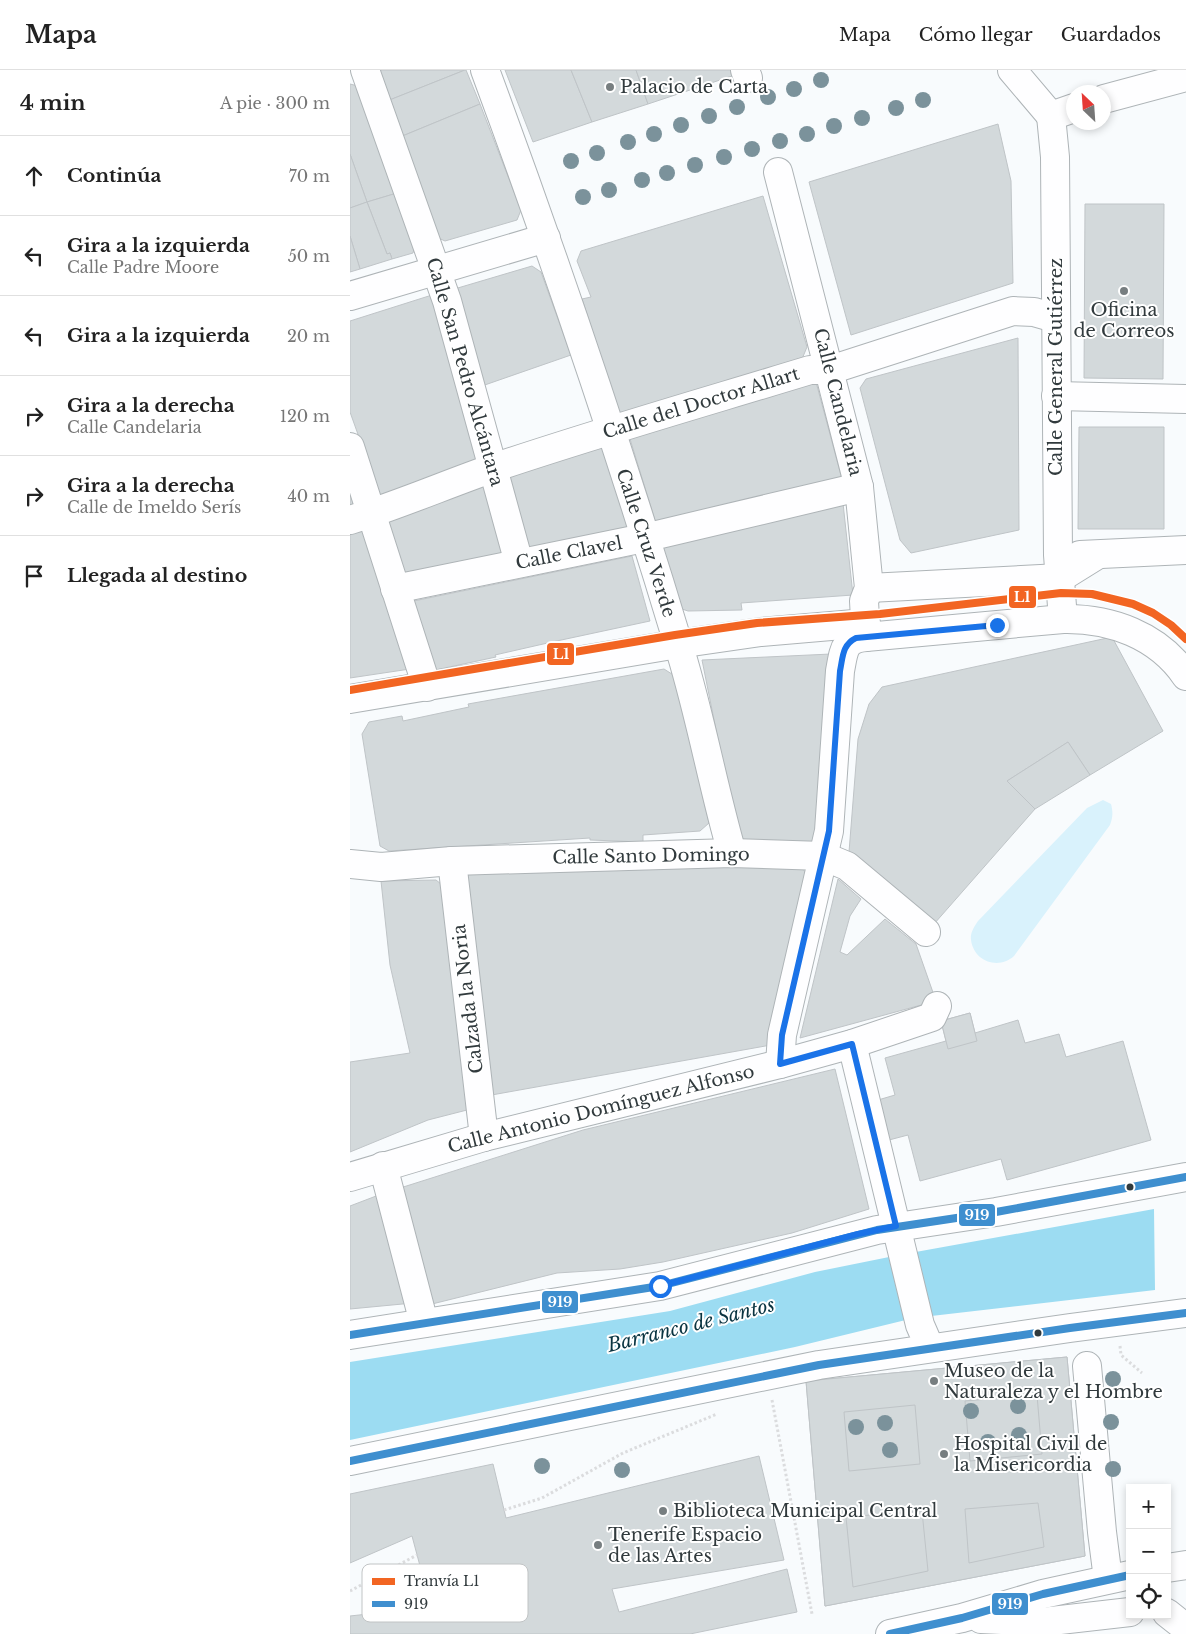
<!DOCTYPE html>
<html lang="es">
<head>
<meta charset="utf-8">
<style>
  :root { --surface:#fff; --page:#f6f6f6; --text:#222; --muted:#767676; --line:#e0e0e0 }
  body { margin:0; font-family:"Libre Baskerville",serif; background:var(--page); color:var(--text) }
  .controls { position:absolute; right:15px; bottom:15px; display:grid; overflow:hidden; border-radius:0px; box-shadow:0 2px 8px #0003 }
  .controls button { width:45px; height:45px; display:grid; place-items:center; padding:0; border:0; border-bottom:1px solid var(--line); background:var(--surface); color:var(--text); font:25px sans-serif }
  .compass { position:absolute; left:716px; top:15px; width:45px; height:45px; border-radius:50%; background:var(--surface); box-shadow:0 2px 8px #0003; rotate:335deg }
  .stop { position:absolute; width:15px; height:15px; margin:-11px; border:4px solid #1a73e8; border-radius:50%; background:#fff }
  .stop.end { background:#1a73e8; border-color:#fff; box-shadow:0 1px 5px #0008 }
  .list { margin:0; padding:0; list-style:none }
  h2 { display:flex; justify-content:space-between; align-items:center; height:65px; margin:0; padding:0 20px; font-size:21px }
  h2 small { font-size:16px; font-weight:400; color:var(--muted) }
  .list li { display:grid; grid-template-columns:32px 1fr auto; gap:15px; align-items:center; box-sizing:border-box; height:80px; padding:0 20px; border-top:1px solid var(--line) }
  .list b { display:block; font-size:19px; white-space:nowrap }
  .list p { margin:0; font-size:16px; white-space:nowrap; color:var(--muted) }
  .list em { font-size:16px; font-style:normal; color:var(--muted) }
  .icon { flex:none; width:28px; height:28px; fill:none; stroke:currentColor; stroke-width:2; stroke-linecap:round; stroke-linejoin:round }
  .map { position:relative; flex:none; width:836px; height:1564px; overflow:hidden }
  header { display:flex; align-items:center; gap:30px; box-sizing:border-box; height:70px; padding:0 25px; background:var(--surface); border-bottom:1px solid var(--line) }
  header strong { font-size:24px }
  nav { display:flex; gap:28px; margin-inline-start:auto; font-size:18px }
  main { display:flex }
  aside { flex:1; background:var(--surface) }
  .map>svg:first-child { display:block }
</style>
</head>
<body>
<header>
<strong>Mapa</strong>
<nav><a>Mapa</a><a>Cómo llegar</a><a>Guardados</a></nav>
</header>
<main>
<aside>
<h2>4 min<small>A pie · 300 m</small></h2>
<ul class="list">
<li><svg class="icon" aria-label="ahead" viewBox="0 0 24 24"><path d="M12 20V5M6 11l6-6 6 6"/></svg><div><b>Continúa</b></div><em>70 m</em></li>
<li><svg class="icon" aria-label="left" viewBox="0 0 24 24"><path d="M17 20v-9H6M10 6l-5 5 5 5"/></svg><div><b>Gira a la izquierda</b><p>Calle Padre Moore</p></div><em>50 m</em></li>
<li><svg class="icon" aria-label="left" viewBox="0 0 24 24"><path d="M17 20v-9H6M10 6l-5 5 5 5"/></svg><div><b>Gira a la izquierda</b></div><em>20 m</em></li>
<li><svg class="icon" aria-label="right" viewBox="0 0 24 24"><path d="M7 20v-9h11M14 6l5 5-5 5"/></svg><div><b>Gira a la derecha</b><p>Calle Candelaria</p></div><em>120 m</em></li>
<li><svg class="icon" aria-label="right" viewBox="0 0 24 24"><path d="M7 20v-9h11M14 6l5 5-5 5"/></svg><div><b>Gira a la derecha</b><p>Calle de Imeldo Serís</p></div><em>40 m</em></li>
<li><svg class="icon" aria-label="arrive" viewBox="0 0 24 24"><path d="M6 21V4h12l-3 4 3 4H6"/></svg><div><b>Llegada al destino</b></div></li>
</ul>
</aside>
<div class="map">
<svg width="836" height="1564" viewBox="0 0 836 1564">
  <rect width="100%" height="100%" fill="#f8fbfd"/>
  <path fill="#d9f2fc" d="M753,730L761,734C763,742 763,747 760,755L664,886C649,900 624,892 621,870C620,863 624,857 628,851L737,738Z"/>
  <path fill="#9cdcf2" d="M804,1139L805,1220L564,1248L445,1277L0,1370V1292L320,1241L465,1202L549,1185Z"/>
  <g fill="#d3d9db" stroke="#bfc4c7" fill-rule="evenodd">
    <path d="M31,0H115L37,31L29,5Z"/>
    <path d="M115,0H116L130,34L50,67L37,31Z"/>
    <path d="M155,0H221L242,52L183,72Z"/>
    <path d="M221,0H286L298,34L242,52Z"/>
    <path d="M286,0H383L385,5L298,34Z"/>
    <path d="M0,14L12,17L47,123L17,132L0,84Z"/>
    <path d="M130,34L171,140L167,150L95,171L84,166L50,67Z"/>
    <path d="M648,54L661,111L663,213L501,265L459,112Z"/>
    <path d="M0,84L17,132L0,138Z"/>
    <path d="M47,123L65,174L63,183L42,189L40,183L37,184L17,132Z"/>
    <path d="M413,126L457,277L452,289L271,349L232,229L241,227L227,191L231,181Z"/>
    <path d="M17,132L37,184L40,183L42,189L10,199L0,166V138Z"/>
    <path d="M735,134H814L813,309L734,308Z"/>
    <path d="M0,166L10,199L0,202Z"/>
    <path d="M182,196L191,202L221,285L129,317L101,220Z"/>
    <path d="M82,225L132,392L30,426L0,342V251Z"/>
    <path d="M668,268L669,460L561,483L550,470L510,318L516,309Z"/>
    <path d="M457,308L466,312L493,413L308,460L280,369Z"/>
    <path d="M729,357H814V459H728Z"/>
    <path d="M250,376L260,380L279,455L275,463L177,484L155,408Z"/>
    <path d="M137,414L158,486L63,507L52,502L36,455L42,444Z"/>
    <path d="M0,416L6,434L0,436Z"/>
    <path d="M493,433L503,525L391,533L392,540L338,541L329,538L308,473Z"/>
    <path d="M0,456L15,458L60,599L0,608Z"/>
    <path d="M282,486L300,551L202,572L145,585L146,587L76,602L54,533Z"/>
    <path d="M762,567L813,661L740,705L718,672L657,711L685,739L584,854L499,782L508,669L519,634L532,617Z"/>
    <path d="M481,584L470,776L394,775L388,769L352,590Z"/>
    <path d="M314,599L325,606L359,753L350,761L293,765V772L240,770V768L39,781L30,776L12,664L19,652L52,646L53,651L119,637L118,634Z"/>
    <path d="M718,672L740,705L685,739L657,711Z"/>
    <path d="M449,795L459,806L421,975L136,1026L115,810L120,802Z"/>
    <path d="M488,809L511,829L500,846L490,882L497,885L535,849L566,874L586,931L450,968Z"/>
    <path d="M86,810L96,818L117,1040L78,1050L0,1082V992L60,983L40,895L31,811Z"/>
    <path d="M620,943L625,963L668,950L675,973L709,964L716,987L773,971L801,1070L657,1110L651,1089L570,1111L558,1065L539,1070L528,1030L545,1025L535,988L596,971L591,951Z"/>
    <path d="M620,943L627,971L598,979L591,951Z"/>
    <path d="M485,999L519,1139L442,1163L313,1192L270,1199L207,1203L78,1235L47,1119L233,1060Z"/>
    <path d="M34,1123L63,1233L0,1239V1136Z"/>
    <path d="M717,1287L735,1486L475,1536L456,1311Z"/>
    <path d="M717,1287L735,1486L475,1536L456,1311ZM687,1325L692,1384L620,1391L615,1331ZM565,1335L570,1394L499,1401L494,1342ZM688,1433L694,1477L619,1493L615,1439ZM572,1441L578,1501L503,1517L496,1447Z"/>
    <path d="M409,1386L434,1490L262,1519L269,1542L437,1499L447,1542L340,1564H0V1546L81,1537L62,1466L0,1493V1424L143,1394L156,1448Z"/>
  </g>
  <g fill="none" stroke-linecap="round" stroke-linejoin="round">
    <g stroke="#aeb4b7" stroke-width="30">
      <g id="minor">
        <path d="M15,0L97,231L169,493"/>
        <path d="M135,0C206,192 272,387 331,583C351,649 363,717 382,783"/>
        <path d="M395,0L398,8"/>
        <path d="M662,0L701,46"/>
        <path d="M754,29L836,7"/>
        <path d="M701,46L705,87L708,485L713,549"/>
        <path d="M701,46L724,38"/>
        <path d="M428,102L509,417L519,518L514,531L516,567"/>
        <path d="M0,226L196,168"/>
        <path d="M706,326L836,329"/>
        <path d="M0,377L77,617"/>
        <path d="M0,450C49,435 97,414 146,397C250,362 355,332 460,300H480L663,241L684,242L705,248"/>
        <path d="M730,485L836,480"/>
        <path d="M519,518L710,508L747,485"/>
        <path d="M45,519L294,468L509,417"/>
        <path d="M0,629L328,574L411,562L516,553"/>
        <path d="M102,791L134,1067"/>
        <path d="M0,794L31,797L102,791L382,783L473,786L497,796L576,862"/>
        <path d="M502,974L570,1255L580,1278"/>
        <path d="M430,994L432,965L479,761L490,601C494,581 493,569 516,567L713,549C760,548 808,565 836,606"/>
        <path d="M33,1096L74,1253"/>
        <path d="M0,1107L134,1067L430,994L502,974L582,947L587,936"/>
        <path d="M0,1265L310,1216L527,1160L646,1142L836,1107"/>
        <path d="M737,1296L752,1462L758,1509"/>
        <path d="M0,1391L469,1295L720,1258L836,1243"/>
        <path d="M817,1498L836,1495"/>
        <path d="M817,1543L836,1558"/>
        <path d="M631,1549L693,1552L780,1542"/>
        <path d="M540,1564L612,1548L693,1524L780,1505"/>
      </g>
    </g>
    <g stroke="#dbdcde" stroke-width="3" stroke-dasharray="2.5 2.5" stroke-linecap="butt">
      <path d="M770,1276L771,1285L792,1303"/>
      <path d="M422,1330L462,1544"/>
      <path d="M154,1440L192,1428L273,1383L367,1344"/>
      <path d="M0,1521L67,1485"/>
    </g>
    <use href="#minor" stroke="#fefeff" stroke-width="28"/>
    <g stroke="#fff" stroke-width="11">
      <g id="bus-1">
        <path d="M0,1265L310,1216L527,1160L646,1142L836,1107"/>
        <path d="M0,1391L469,1295L720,1258L836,1243"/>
        <path d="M540,1564L612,1548L693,1524L780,1505"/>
      </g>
    </g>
    <use href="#bus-1" stroke="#3f8fcf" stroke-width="8"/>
    <g stroke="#fff" stroke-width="11">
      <path id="tram-1" d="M0,620L325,565L407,553L530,544L711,523L742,524L783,534L803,543L821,555L836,569"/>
    </g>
    <use href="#tram-1" stroke="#f26522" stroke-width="8"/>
  </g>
  <g fill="#7b929b">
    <circle cx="471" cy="10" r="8"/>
    <circle cx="444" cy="19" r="8"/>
    <circle cx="418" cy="27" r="8"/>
    <circle cx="573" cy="30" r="8"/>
    <circle cx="387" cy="37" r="8"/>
    <circle cx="546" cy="38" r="8"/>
    <circle cx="359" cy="46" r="8"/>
    <circle cx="512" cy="48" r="8"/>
    <circle cx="331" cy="55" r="8"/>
    <circle cx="484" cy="56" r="8"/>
    <circle cx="304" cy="64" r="8"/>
    <circle cx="457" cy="64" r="8"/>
    <circle cx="430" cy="71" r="8"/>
    <circle cx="278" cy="72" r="8"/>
    <circle cx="402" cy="79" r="8"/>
    <circle cx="247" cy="83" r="8"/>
    <circle cx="374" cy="87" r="8"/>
    <circle cx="221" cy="91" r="8"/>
    <circle cx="345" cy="95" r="8"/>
    <circle cx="317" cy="103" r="8"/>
    <circle cx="292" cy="110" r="8"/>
    <circle cx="259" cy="120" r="8"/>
    <circle cx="233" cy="127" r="8"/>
    <circle cx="763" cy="1309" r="8"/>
    <circle cx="668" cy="1336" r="8"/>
    <circle cx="621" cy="1341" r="8"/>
    <circle cx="761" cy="1352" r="8"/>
    <circle cx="535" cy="1353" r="8"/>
    <circle cx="506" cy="1357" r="8"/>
    <circle cx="669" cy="1365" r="8"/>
    <circle cx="638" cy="1372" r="8"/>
    <circle cx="540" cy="1380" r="8"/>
    <circle cx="192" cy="1396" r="8"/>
    <circle cx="763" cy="1399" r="8"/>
    <circle cx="272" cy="1400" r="8"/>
  </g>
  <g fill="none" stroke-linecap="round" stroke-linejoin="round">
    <path stroke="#1a73e8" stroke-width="6" d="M310,1216L508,1164L546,1156L502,974L430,994L432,965L479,761L490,601C493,587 492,575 506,568L647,555"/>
  </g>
  <g fill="#777e80" stroke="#fff" stroke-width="2">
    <circle cx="260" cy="17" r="5"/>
    <circle cx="774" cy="221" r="5"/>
    <circle cx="584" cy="1311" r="5"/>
    <circle cx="594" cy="1384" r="5"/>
    <circle cx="313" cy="1441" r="5"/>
    <circle cx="248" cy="1475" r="5"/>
  </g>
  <g fill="#313a3d" stroke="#fff" stroke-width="2">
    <circle cx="780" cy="1117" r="4.5"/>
    <circle cx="688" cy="1263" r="4.5"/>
  </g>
  <g text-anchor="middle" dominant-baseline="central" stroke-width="4" stroke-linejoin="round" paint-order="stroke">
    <g font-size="18" fill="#313a3d" stroke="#fff" text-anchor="start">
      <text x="270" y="17">Palacio de Carta</text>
      <text x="774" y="240" text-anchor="middle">Oficina<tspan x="774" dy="21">de Correos</tspan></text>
      <text x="594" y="1301">Museo de la<tspan x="594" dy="21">Naturaleza y el Hombre</tspan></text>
      <text x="604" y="1374">Hospital Civil de<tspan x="604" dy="21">la Misericordia</tspan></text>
      <text x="323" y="1441">Biblioteca Municipal Central</text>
      <text x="258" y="1465">Tenerife Espacio<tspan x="258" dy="21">de las Artes</tspan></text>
    </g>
    <g font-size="18" fill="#313a3d" stroke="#fff">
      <text transform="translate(706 297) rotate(-90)">Calle General Gutiérrez</text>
      <text transform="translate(115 302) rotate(74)">Calle San Pedro Alcántara</text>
      <text transform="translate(488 332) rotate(76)">Calle Candelaria</text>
      <text transform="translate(351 333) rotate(-17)">Calle del Doctor Allart</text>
      <text transform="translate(296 473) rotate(72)">Calle Cruz Verde</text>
      <text transform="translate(219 483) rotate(-11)">Calle Clavel</text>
      <text transform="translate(301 786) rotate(-1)">Calle Santo Domingo</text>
      <text transform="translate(118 929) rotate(-97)">Calzada la Noria</text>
      <text transform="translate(251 1039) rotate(-14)">Calle Antonio Domínguez Alfonso</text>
    </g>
    <g font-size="19" font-style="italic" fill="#093441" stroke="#fff">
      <text transform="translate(341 1255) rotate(-14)">Barranco de Santos</text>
    </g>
  </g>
  <rect x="12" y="1494" width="166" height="58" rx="8" fill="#fff" stroke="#c1c4c5" stroke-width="1"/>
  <rect x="22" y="1508" width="23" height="7" fill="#f26522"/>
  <rect x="22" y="1531" width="23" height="6" fill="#3f8fcf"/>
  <g font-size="14" fill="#313a3d">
    <text x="54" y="1516">Tranvía L1</text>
    <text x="54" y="1539">919</text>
  </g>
  <g stroke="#fff" stroke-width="2">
    <rect x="658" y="515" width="29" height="24" rx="5" fill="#f26522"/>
    <rect x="196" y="572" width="29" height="24" rx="5" fill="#f26522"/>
    <rect x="608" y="1133" width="38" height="24" rx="5" fill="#3f8fcf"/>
    <rect x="191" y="1220" width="38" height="24" rx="5" fill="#3f8fcf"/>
    <rect x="641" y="1522" width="38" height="24" rx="5" fill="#3f8fcf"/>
  </g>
  <g font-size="14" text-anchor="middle" font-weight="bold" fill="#fff">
    <text x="672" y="532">L1</text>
    <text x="211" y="589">L1</text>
    <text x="627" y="1150">919</text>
    <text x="210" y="1237">919</text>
    <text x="660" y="1539">919</text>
  </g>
</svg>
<div class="controls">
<button>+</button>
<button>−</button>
<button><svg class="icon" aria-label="locate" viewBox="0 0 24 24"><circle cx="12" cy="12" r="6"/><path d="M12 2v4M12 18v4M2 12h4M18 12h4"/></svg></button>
</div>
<svg class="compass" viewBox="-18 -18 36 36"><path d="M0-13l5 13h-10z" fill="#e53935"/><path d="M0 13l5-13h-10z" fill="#767676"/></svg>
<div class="stop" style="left:310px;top:1216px"></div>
<div class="stop end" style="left:647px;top:555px"></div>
</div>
</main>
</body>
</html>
